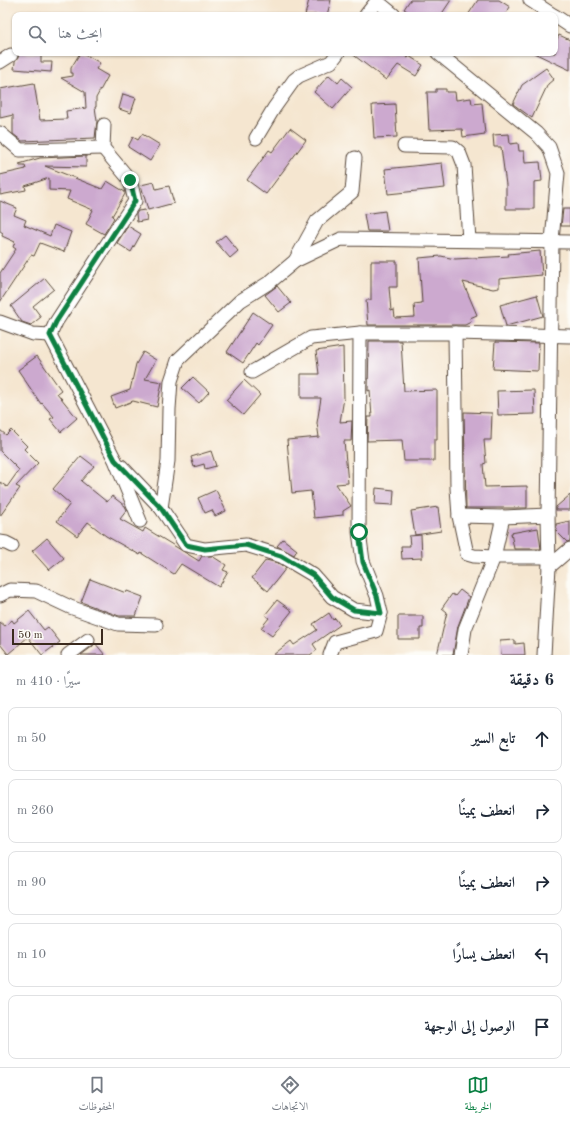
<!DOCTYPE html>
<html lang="ar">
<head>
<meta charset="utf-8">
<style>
  :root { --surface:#fff; --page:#f2f2f3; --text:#1f2937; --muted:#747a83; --line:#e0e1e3; --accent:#0b8043 }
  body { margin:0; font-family:"Old Standard TT",Amiri,serif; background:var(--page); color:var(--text); direction:rtl }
  .scale { position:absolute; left:12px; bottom:10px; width:91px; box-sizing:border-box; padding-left:4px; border:2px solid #3b2a1e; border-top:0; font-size:11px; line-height:14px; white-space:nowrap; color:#3b2a1e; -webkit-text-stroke:3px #fdfcf7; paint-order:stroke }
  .stop { position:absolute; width:12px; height:12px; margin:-9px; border:3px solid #0b8043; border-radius:50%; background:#fff }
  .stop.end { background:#0b8043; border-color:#fff; box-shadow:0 1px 4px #0008 }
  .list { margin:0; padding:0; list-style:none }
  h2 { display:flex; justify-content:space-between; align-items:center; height:52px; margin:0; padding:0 16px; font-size:17px }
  h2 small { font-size:13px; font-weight:400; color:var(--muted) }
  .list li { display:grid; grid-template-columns:26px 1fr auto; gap:12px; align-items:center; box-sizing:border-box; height:64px; margin:0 8px 8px; padding:0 8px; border:1px solid var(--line); border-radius:8px }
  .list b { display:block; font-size:15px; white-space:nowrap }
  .list em { font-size:13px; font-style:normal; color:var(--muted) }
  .icon { flex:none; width:22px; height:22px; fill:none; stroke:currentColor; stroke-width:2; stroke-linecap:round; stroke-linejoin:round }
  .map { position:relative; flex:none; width:570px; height:655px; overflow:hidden; direction:ltr }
  .search { position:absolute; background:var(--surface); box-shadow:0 1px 3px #0004; left:12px; right:12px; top:12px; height:44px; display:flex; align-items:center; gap:10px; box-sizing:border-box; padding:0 14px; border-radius:8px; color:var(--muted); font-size:15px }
  .sheet { height:412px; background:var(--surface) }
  nav { display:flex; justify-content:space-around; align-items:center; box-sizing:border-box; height:56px; border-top:1px solid var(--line); background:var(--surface); font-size:11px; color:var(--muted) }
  nav a { display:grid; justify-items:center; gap:2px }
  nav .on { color:var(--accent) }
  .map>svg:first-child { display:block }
</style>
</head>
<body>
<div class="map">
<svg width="570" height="655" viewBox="0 0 570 655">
  <rect width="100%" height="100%" fill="#fdfcf7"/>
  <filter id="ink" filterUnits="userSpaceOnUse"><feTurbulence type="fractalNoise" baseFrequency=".025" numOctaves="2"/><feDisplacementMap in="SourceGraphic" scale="8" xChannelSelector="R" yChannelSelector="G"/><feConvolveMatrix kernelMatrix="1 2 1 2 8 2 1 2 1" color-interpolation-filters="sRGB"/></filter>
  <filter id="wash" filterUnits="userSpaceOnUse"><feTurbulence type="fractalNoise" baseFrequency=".012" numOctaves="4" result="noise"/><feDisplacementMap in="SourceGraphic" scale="16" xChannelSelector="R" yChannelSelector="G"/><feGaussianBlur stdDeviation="0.9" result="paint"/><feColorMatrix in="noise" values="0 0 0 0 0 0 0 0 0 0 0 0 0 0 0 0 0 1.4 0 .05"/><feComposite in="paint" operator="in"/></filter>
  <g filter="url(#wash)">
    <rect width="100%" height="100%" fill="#f5e6d0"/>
    <g id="blocks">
      <g fill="#cca9cf">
        <path d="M309,0H331L327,15H305Z"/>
        <path d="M410,0H451L441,15H413L404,9Z"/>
        <path d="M478,0H499L510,7L505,15H468Z"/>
        <path d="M559,35L570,40V70L534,53H555V43Z"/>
        <path d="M19,53L41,54V62H52L51,72L14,69L15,62L18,58Z"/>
        <path d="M80,53H83L100,63L96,69L108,76L96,98V107H95L97,121L95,138L22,141L13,134V115L0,118V89L34,83L40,120L67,119L66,111L86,108L85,92L61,78L73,76V73H71V68Z"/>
        <path d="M351,53H401L408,58L409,56L423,65L416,76L398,65L386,80Z"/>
        <path d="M546,68L554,79L548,84L532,118L513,104L522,85Z"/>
        <path d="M329,75L338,83L342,78L352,87L333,109L314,92Z"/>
        <path d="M436,89H446V92H455L456,100L471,98L472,104L482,103L485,134L463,137L462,129L429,130L427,92H436Z"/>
        <path d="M123,94L136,98L131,113L119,109Z"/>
        <path d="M395,104L397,137L374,138L372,105Z"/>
        <path d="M290,128L306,140L266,194L247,180L269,150L272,152Z"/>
        <path d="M142,134L160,145L150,161L128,147L133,137L138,140Z"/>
        <path d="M509,134L510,144L518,143L519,151H524L525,163L540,162L542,181L534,182V209H506V185L501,147H494L493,135Z"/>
        <path d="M86,156V167L45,166L102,189L107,181L125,192V194L112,216L114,218L104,234L86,224L93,210L67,199L70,191L49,190V178L25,186L26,190L0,195V175L26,169L25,166H20L19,164L40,158Z"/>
        <path d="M442,163L445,188L388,194L385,169Z"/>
        <path d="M154,182L156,189L169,186L174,203L148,210L141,185Z"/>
        <path d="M0,201L17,208L14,215L26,220L24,225L50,236L54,225L71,232L64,252L40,243L34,256L31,255L0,302V273L16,249L13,247L15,242L2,236L3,233L0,231Z"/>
        <path d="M563,209H570V226H561Z"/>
        <path d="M145,210L147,220L137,222L136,214L138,211Z"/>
        <path d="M385,211L388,231H367L364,214Z"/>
        <path d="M128,226L141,234L131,252L117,243Z"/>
        <path d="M225,235L238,251L230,258L216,242Z"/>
        <path d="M540,251L542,275L499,279V288L493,289L463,282L477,315L470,318L471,322L465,325H368L366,300H371V261H397V287H389L391,311L394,310L395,318L415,317L414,304L422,303L419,258L441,256L455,259L509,256L508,254Z"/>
        <path d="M45,278L54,289L33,306L41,317L31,325L22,322L11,306Z"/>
        <path d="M277,286L291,303L279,312L265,295Z"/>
        <path d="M537,295L543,316L506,326L500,305Z"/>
        <path d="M253,312L272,325L258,345L256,343L243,363L227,352Z"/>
        <path d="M369,341H401L404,391L437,390V440H434V461H404L402,440L367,441L368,417H372L370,390L368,391Z"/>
        <path d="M495,342L539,343L538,371L493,369Z"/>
        <path d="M343,347L344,398L340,422L352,421L351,441H344L348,483L336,484L351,506L343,511V515L314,518L311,491L292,493L287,440L319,437L317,423L321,398H301V374H319L316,351Z"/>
        <path d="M143,352L156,360L145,379L162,382L157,407L133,401L115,408L111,397L130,390L136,364Z"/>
        <path d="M37,356L61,390L57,393L77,418L61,432L50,419L54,417L42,403L41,404L18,370Z"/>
        <path d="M193,377L209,392L199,403L182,388Z"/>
        <path d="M244,380L260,395L243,415L226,400Z"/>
        <path d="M534,390L535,414L498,415L497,391Z"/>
        <path d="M464,412L492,413L491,440H484L486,463L483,464L485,487L527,486V508H466Z"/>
        <path d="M0,430L6,435L11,430L27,446L24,449L38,463L16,486L20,488L0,516V482L7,487L19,470L0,451Z"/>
        <path d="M211,451L216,466L205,469L204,464L194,467L191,457Z"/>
        <path d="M81,456L94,466L81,481L107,502L112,496L125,506L127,510L120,519L143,532L145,528L199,561L202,556H212L226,565L223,570L228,572L219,587L181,564L174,574L141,553L140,555L106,536L88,522L77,536L57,521L70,504L53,489Z"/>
        <path d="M376,488L394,490L393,505L375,504Z"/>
        <path d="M216,490L226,511L215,516L212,510L205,513L198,498Z"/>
        <path d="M570,495V510H556V507Z"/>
        <path d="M438,507L441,531L415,535L411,511Z"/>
        <path d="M570,521V541L567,542L556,531V524Z"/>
        <path d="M538,528L541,549H514L511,533Z"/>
        <path d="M421,535L422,558L402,559L401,546H410L409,536Z"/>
        <path d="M47,538L64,558L49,570L32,551Z"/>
        <path d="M283,539L297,550L294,555L277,546Z"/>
        <path d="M266,560L278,563L286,568L268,591L252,578Z"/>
        <path d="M90,579L126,593L127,591L143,597L136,616H119L81,602Z"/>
        <path d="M460,590L469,597L458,626L453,655H437L447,612L442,608L452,594L455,596Z"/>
        <path d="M277,600L292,611L272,636L261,628L269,618L265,615Z"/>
        <path d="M29,611L44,630L48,627L60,642L42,655L28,637L8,654L0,644V622L5,626L12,620L14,623Z"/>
        <path d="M329,613L333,620L335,618L340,625L313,644L317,650L310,655H273L291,641L294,645L317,630L313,624Z"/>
        <path d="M398,616H423V628H420V639H398Z"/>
        <path d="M515,640V644L524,643L525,655H501L500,641Z"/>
        <path d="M95,643L105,655H81L93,646Z"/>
      </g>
    </g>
  </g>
  <g filter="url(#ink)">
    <use href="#blocks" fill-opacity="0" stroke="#574639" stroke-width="1"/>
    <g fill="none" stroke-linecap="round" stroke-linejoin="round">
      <g stroke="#574639" stroke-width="15">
        <g id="minor">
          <path d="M378,0L377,1L394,15"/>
          <path d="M530,0L553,15"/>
          <path d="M366,15L377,1"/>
          <path d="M555,16L570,26"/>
          <path d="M438,53L536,133L549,147L558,173L552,241L548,515L549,567L544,655"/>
          <path d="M0,62L11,55"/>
          <path d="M104,125L103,148L130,180L135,201L56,322L50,335L115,460L140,521"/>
          <path d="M0,133L20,150L103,148"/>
          <path d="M256,138L274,108L294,80L299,76L331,62L338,53"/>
          <path d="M404,146L453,147L459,152L464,165L469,240"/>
          <path d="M295,261L341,239L570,242"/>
          <path d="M0,322L33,334L50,335"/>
          <path d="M455,333L457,488L459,516L467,554L474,556L494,557L503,517"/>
          <path d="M252,372L311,338L360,333H455L570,336"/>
          <path d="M121,466L161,508L186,545L205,549L246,545L281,556L313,575L332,597L354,610L381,613"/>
          <path d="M161,508L168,461L169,409L171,381L178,360L240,301L270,282L295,261L317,221L352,192L355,158"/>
          <path d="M459,516L503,517L548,515"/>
          <path d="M0,542L6,543L12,546"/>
          <path d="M549,567L570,549"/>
          <path d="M0,595L10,590L36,591L70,607L118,624L156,625"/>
          <path d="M68,655L88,640"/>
          <path d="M330,655L335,642L376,631L381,613L377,596L363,561L359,532L360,333"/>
          <path d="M461,655L465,629L494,557H549"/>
        </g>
      </g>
      <use href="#minor" stroke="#fff" stroke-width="13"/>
    </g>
  </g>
  <g fill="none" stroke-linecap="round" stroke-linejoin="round" filter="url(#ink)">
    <path stroke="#0b8043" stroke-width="5" d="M130,180L135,201L56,322L50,335L115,460L161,508L186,545L205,549L246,545L281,556L313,575L332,597L354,610L381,613L377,596L363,562L359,532"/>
  </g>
</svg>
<div class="scale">50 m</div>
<div class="stop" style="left:359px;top:532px"></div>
<div class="stop end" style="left:130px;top:180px"></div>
<div class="search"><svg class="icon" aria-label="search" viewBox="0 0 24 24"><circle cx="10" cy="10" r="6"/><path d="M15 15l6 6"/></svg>ابحث هنا</div>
</div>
<section class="sheet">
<h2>6 دقيقة<small>سيرًا · 410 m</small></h2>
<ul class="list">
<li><svg class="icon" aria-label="ahead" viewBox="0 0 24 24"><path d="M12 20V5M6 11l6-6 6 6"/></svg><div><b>تابع السير</b></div><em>50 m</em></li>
<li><svg class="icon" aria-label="right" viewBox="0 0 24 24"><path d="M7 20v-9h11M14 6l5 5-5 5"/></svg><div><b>انعطف يمينًا</b></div><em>260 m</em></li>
<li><svg class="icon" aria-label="right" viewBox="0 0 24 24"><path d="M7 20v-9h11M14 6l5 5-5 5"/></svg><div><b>انعطف يمينًا</b></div><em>90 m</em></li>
<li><svg class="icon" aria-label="left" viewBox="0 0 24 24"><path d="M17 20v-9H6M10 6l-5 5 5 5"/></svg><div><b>انعطف يسارًا</b></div><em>10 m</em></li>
<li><svg class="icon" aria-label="arrive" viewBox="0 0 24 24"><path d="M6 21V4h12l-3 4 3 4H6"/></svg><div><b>الوصول إلى الوجهة</b></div></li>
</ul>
</section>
<nav>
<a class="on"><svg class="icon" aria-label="map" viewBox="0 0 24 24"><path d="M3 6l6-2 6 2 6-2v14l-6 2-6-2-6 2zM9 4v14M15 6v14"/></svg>الخريطة</a>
<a><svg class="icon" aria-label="directions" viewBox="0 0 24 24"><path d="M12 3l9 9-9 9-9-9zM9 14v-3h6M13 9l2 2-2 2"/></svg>الاتجاهات</a>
<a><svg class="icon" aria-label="saved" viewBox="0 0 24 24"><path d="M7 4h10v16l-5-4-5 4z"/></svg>المحفوظات</a>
</nav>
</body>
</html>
